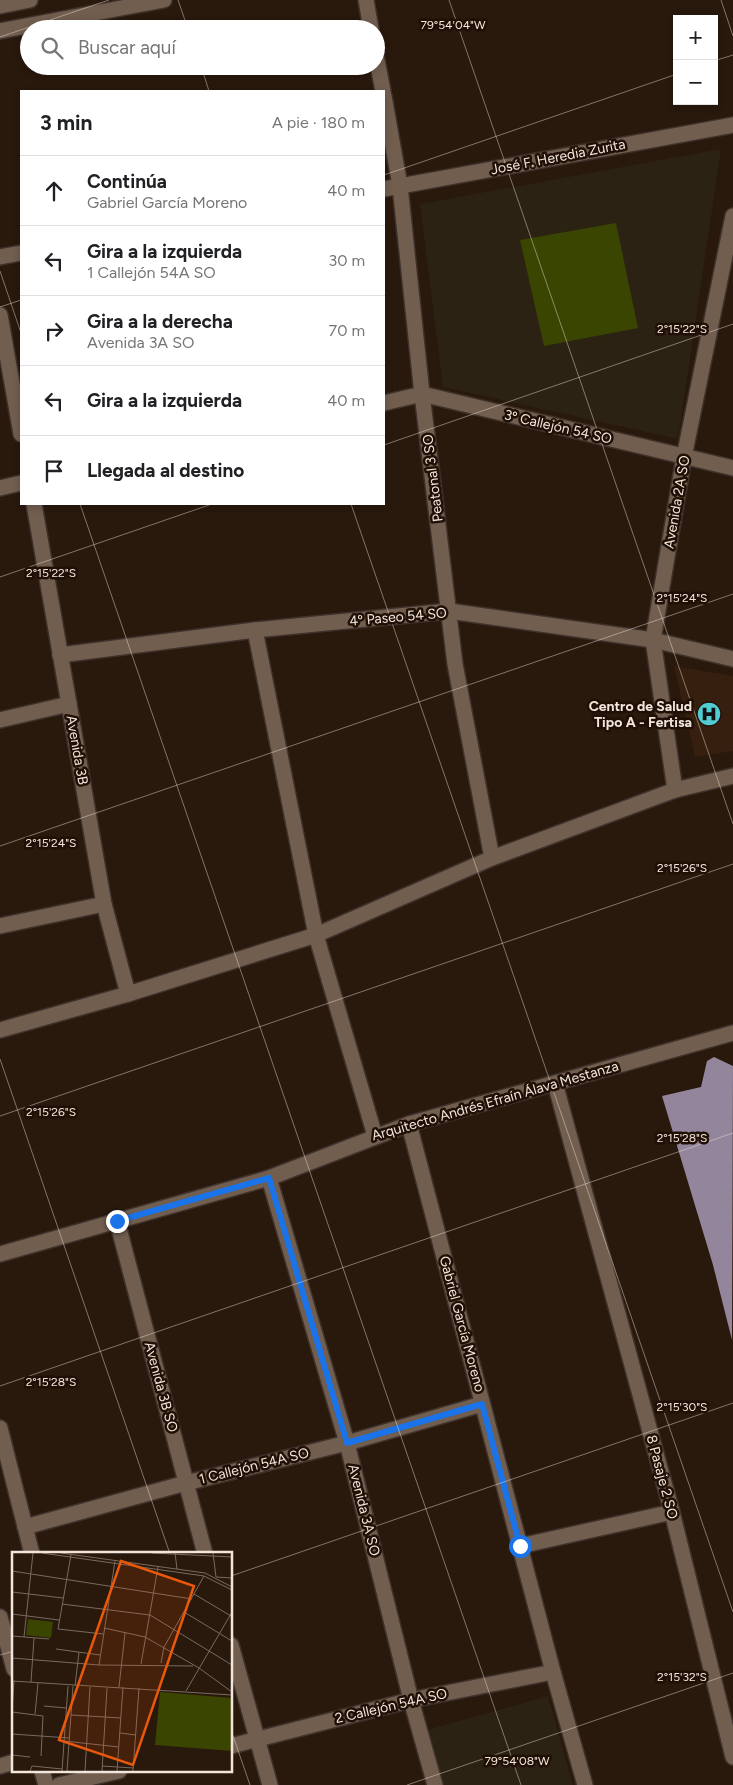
<!DOCTYPE html>
<html lang="es">
<head>
<meta charset="utf-8">
<style>
  :root { --surface:#fff; --page:#f2f2f2; --text:#202124; --muted:#757577; --line:#e0e0e0 }
  body { margin:0; font-family:Figtree,sans-serif; background:var(--page); color:var(--text) }
  .controls { position:absolute; right:15px; top:15px; display:grid; overflow:hidden; border-radius:0px; box-shadow:0 2px 8px #0003 }
  .controls button { width:45px; height:45px; display:grid; place-items:center; padding:0; border:0; border-bottom:1px solid var(--line); background:var(--surface); color:var(--text); font:25px sans-serif }
  .stop { position:absolute; width:15px; height:15px; margin:-11px; border:4px solid #1a73e8; border-radius:50%; background:#fff }
  .stop.end { background:#1a73e8; border-color:#fff; box-shadow:0 1px 5px #0008 }
  .list { margin:0; padding:0; list-style:none }
  h2 { display:flex; justify-content:space-between; align-items:center; height:65px; margin:0; padding:0 20px; font-size:21px }
  h2 small { font-size:16px; font-weight:400; color:var(--muted) }
  .list li { display:grid; grid-template-columns:32px 1fr auto; gap:15px; align-items:center; box-sizing:border-box; height:70px; padding:0 20px; border-top:1px solid var(--line) }
  .list b { display:block; font-size:19px; white-space:nowrap }
  .list p { margin:0; font-size:16px; white-space:nowrap; color:var(--muted) }
  .list em { font-size:16px; font-style:normal; color:var(--muted) }
  .icon { flex:none; width:28px; height:28px; fill:none; stroke:currentColor; stroke-width:2; stroke-linecap:round; stroke-linejoin:round }
  .map { position:relative; flex:none; width:733px; height:1785px; overflow:hidden }
  .search { position:absolute; background:var(--surface); box-shadow:0 2px 8px #0003; left:20px; top:20px; width:365px; height:55px; display:flex; align-items:center; gap:12px; box-sizing:border-box; padding:0 18px; border-radius:28px; color:var(--muted); font-size:19px }
  .panel { position:absolute; background:var(--surface); box-shadow:0 2px 8px #0003; left:20px; top:90px; width:365px; height:415px; border-radius:0px }
  .map>svg:first-child { display:block }
</style>
</head>
<body>
<div class="map">
<svg width="733" height="1785" viewBox="0 0 733 1785">
  <rect width="100%" height="100%" fill="#29180c"/>
  <path fill="#361f0e" d="M674,666L733,676V751L695,757Z"/>
  <g fill="#2c2213">
    <path d="M721,149L678,439L443,387L420,204Z"/>
    <path d="M548,1696L573,1785H443L427,1730Z"/>
  </g>
  <path fill="#3b4502" d="M616,223L638,328L544,346L520,240Z"/>
  <path fill="#93869c" d="M714,1057L733,1066L732,1340L713,1265L662,1096L701,1087L707,1061Z"/>
  <g fill="none" stroke-linecap="round" stroke-linejoin="round">
    <g stroke="#3e312c" stroke-width="18">
      <g id="minor">
        <path d="M366,0L371,29"/>
        <path d="M0,6L30,0"/>
        <path d="M0,31L164,0"/>
        <path d="M376,55L383,91"/>
        <path d="M384,96L400,186L422,394L455,664L492,858"/>
        <path d="M384,189L733,125"/>
        <path d="M0,257L21,253"/>
        <path d="M0,315L21,434"/>
        <path d="M384,403L422,394L733,468"/>
        <path d="M0,488L21,483"/>
        <path d="M34,504L104,904L128,994"/>
        <path d="M255,630L316,935L375,1136"/>
        <path d="M60,655L255,630L449,611L653,640L733,659"/>
        <path d="M0,720L69,704"/>
        <path d="M675,790L653,640L684,457L733,216"/>
        <path d="M0,926L104,904"/>
        <path d="M0,1030L128,994L316,935L492,858L675,790L733,776"/>
        <path d="M555,1083L672,1512L733,1757"/>
        <path d="M409,1124L553,1672L585,1785"/>
        <path d="M269,1178L347,1443L411,1700L435,1785"/>
        <path d="M117,1221L205,1554"/>
        <path d="M0,1254L269,1178L409,1124L733,1033"/>
        <path d="M0,1428L32,1554"/>
        <path d="M25,1527L186,1483L347,1443L482,1404"/>
        <path d="M520,1546L672,1512"/>
        <path d="M0,1617L14,1669"/>
        <path d="M231,1645L270,1785"/>
        <path d="M231,1746L411,1700L553,1672"/>
        <path d="M0,1766L14,1762"/>
        <path d="M42,1771L46,1785"/>
        <path d="M59,1785L119,1771"/>
      </g>
    </g>
    <use href="#minor" stroke="#725e4f" stroke-width="15"/>
  </g>
  <g fill="none" stroke-linecap="round" stroke-linejoin="round">
    <path stroke="#1a73e8" stroke-width="6" d="M117,1221L269,1178L347,1443L482,1404L520,1546"/>
  </g>
  <path fill="none" stroke="#f1e5dc" stroke-width="1" stroke-opacity="0.45" d="M178,0L188,29M449,0L733,824M721,0L733,36M0,37L109,0M714,61L733,55M201,66L209,91M384,175L677,74M0,271L21,333M0,307L21,300M384,445L733,324M80,504L521,1785M351,504L733,1612M0,577L212,504M0,846L733,594M0,1059L170,1554M0,1116L733,864M0,1386L733,1133M231,1576L733,1403M0,1655L14,1651M231,1730L250,1785M407,1785L733,1673"/>
  <defs>
    <g id="hospital-disc" transform="scale(1.25)"><circle r="9.5" fill="#51ccd2" stroke="#1f0f04"/><path d="M-5-5h3v3.5h4V-5h3V5h-3V1.5h-4V5h-3Z" fill="#111"/></g>
  </defs>
  <g fill-rule="evenodd">
    <use href="#hospital-disc" x="709" y="714"/>
  </g>
  <g text-anchor="middle" dominant-baseline="central" stroke-width="5" stroke-linejoin="round" paint-order="stroke">
    <g font-size="14" fill="#f1e5dc" stroke="#1f0f04">
      <text transform="translate(558 157) rotate(-11)">José F. Heredia Zurita</text>
      <text transform="translate(558 427) rotate(13)">3º Callejón 54 SO</text>
      <text transform="translate(433 478) rotate(-97)">Peatonal 3 SO</text>
      <text transform="translate(677 502) rotate(-80)">Avenida 2A SO</text>
      <text transform="translate(398 617) rotate(-5)">4º Paseo 54 SO</text>
      <text transform="translate(77 750) rotate(80)">Avenida 3B</text>
      <text transform="translate(495 1101) rotate(-16)">Arquitecto Andrés Efraín Álava Mestanza</text>
      <text transform="translate(462 1324) rotate(75)">Gabriel García Moreno</text>
      <text transform="translate(161 1387) rotate(75)">Avenida 3B SO</text>
      <text transform="translate(254 1466) rotate(-14)">1 Callejón 54A SO</text>
      <text transform="translate(662 1477) rotate(75)">8 Pasaje 2 SO</text>
      <text transform="translate(364 1510) rotate(76)">Avenida 3A SO</text>
      <text transform="translate(391 1706) rotate(-13)">2 Callejón 54A SO</text>
    </g>
    <g font-size="14" font-weight="bold" fill="#f1e5dc" stroke="#1f0f04" text-anchor="end">
      <text x="692" y="706">Centro de Salud<tspan x="692" dy="16">Tipo A - Fertisa</tspan></text>
    </g>
  </g>
  <g transform="translate(12 1552)">
    <rect width="220" height="220" fill="#29180c"/>
    <path d="M16,67L41,70L39,86L14,83ZM148,140L220,146V199L143,193Z" fill="#3b4502"/>
    <path fill="none" stroke="#796a5f" stroke-width="1" d="M30,1L192,24L220,38M49,1L193,21L220,35M140,1L220,5M163,1L165,17M201,1L204,25M59,3L46,77L91,82M0,19L180,47M204,25L220,26M0,40L51,46M182,42L219,64M50,52L138,63L220,113M172,60L220,89M0,62L47,68M92,76L133,85L187,116L220,140M0,84L37,87M12,85L21,1M44,97L88,103M0,106L87,113L181,114M149,111L152,95L192,24M129,112L146,15M87,113L103,9M0,129L220,143M19,130L22,86M63,134L67,100M107,135L113,81M174,139L220,60M32,154L54,156M0,158L2,129M0,160L31,164L29,204M23,162L26,131M59,163L109,166M108,181L124,183M0,182L57,186M52,189L107,195M0,203L18,205M90,214L121,216M18,219L20,214L50,217M50,219L56,134M55,219L61,134M73,219L78,135M90,219L95,136M105,219L111,135M121,219L127,136"/>
    <path fill="#e8590c" fill-opacity="0.15" stroke="#e8590c" stroke-width="2.5" d="M109,9L182,34L121,213L47,188Z"/>
    <rect width="220" height="220" fill="none" stroke="#f1e5dc" stroke-width="2.5"/>
  </g>
  <g font-size="12" text-anchor="middle" fill="#f1e5dc" stroke="#1f0f04" stroke-width="5" stroke-linejoin="round" paint-order="stroke">
    <text x="453" y="29">79°54'04"W</text>
    <text x="682" y="333">2°15'22"S</text>
    <text x="51" y="577">2°15'22"S</text>
    <text x="682" y="602">2°15'24"S</text>
    <text x="51" y="847">2°15'24"S</text>
    <text x="682" y="872">2°15'26"S</text>
    <text x="51" y="1116">2°15'26"S</text>
    <text x="682" y="1142">2°15'28"S</text>
    <text x="51" y="1386">2°15'28"S</text>
    <text x="682" y="1411">2°15'30"S</text>
    <text x="682" y="1681">2°15'32"S</text>
    <text x="517" y="1765">79°54'08"W</text>
  </g>
</svg>
<div class="controls">
<button>+</button>
<button>−</button>
</div>
<div class="stop" style="left:520px;top:1546px"></div>
<div class="stop end" style="left:117px;top:1221px"></div>
<div class="search"><svg class="icon" aria-label="search" viewBox="0 0 24 24"><circle cx="10" cy="10" r="6"/><path d="M15 15l6 6"/></svg>Buscar aquí</div>
<section class="panel">
<h2>3 min<small>A pie · 180 m</small></h2>
<ul class="list">
<li><svg class="icon" aria-label="ahead" viewBox="0 0 24 24"><path d="M12 20V5M6 11l6-6 6 6"/></svg><div><b>Continúa</b><p>Gabriel García Moreno</p></div><em>40 m</em></li>
<li><svg class="icon" aria-label="left" viewBox="0 0 24 24"><path d="M17 20v-9H6M10 6l-5 5 5 5"/></svg><div><b>Gira a la izquierda</b><p>1 Callejón 54A SO</p></div><em>30 m</em></li>
<li><svg class="icon" aria-label="right" viewBox="0 0 24 24"><path d="M7 20v-9h11M14 6l5 5-5 5"/></svg><div><b>Gira a la derecha</b><p>Avenida 3A SO</p></div><em>70 m</em></li>
<li><svg class="icon" aria-label="left" viewBox="0 0 24 24"><path d="M17 20v-9H6M10 6l-5 5 5 5"/></svg><div><b>Gira a la izquierda</b></div><em>40 m</em></li>
<li><svg class="icon" aria-label="arrive" viewBox="0 0 24 24"><path d="M6 21V4h12l-3 4 3 4H6"/></svg><div><b>Llegada al destino</b></div></li>
</ul>
</section>
</div>
</body>
</html>
